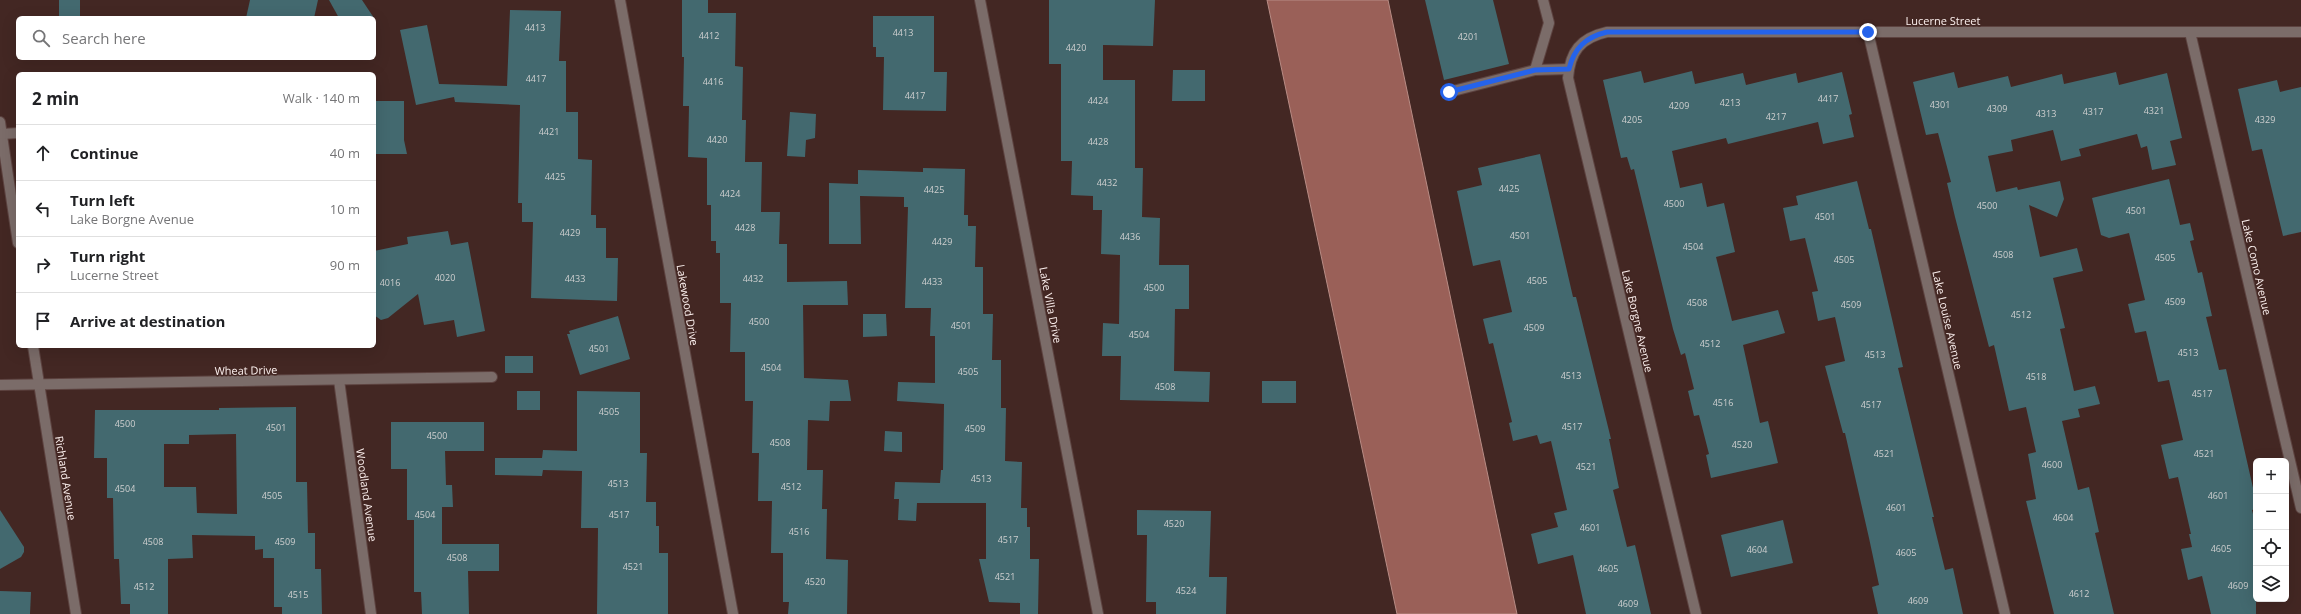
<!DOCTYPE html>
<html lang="en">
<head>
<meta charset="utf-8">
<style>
  :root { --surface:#fff; --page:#f2f2f2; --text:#202124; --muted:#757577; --line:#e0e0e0 }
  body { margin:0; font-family:"Open Sans",sans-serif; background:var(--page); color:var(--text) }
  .controls { position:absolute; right:12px; bottom:12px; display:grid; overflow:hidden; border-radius:6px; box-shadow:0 4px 16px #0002 }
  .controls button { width:36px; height:36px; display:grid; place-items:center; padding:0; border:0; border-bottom:1px solid var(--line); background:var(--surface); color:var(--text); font:20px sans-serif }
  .stop { position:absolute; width:12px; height:12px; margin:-9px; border:3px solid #2563eb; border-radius:50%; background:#fff }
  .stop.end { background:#2563eb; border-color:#fff; box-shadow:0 1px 4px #0008 }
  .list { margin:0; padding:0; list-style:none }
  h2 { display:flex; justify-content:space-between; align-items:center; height:52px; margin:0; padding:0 16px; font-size:17px }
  h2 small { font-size:13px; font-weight:400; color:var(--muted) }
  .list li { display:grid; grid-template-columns:26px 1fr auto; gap:12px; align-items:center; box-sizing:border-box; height:56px; padding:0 16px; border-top:1px solid var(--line) }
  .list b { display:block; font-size:15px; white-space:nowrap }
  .list p { margin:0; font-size:13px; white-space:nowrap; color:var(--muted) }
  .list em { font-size:13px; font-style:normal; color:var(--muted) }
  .icon { flex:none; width:22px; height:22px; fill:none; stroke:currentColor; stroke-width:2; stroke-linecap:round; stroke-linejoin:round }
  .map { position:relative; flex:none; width:2301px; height:614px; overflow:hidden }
  .search { position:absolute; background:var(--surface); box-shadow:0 4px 16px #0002; left:16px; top:16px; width:360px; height:44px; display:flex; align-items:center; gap:10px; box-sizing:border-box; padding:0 14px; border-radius:6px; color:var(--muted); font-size:15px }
  .panel { position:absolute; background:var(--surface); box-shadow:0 4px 16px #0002; left:16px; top:72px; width:360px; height:276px; border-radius:6px }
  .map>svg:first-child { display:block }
</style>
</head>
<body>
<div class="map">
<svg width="2301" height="614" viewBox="0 0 2301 614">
  <rect width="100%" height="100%" fill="#432723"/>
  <path fill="#9a6058" stroke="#b88c85" d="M1267,0H1388L1517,614H1397Z"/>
  <g fill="#43696f" fill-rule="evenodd">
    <rect x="59" y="0" width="21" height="18"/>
    <path d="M250,0H318L314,18H246Z"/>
    <path d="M329,0H362L374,18H339Z"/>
    <path d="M682,0H708V13H736L735,66L743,67L742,120H746L745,162H762L761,212H780L779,244H787V282L847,281L848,305H803L804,378L848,380L851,401H830L829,421L808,420L807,470H823L822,509H827L826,559L848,560L847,614H788L789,602H783V553H771L772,501H758L759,453H752L753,401H745V352H730L731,303H720V253H716V241H711V205H707V158L688,157L689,106H683L684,57H682Z"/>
    <path d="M1049,0H1155L1153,46L1103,45V80H1135V168H1143L1142,217L1160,218L1159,265H1189V309H1175L1174,371L1210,372L1209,402L1120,400L1121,356H1102L1103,323L1119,324L1120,255L1101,254L1102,210H1093V196L1071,195L1072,161H1061V64H1049Z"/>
    <path d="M1425,0H1493L1509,64L1444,80Z"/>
    <path d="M510,10L561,11L559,61H566V112H578V159L592,160L591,215H596V228H606V258H618L617,301L531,298L533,222H522V203H518L520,105L455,102L454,97L416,105L400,30L427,25L439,84L507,86Z"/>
    <path d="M873,16H934V72H947L946,111L883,110L884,57H876V47H873Z"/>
    <path d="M1173,70H1205V101H1172Z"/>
    <path d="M1641,71L1644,83L1692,71L1695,84L1743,73L1746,85L1796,73L1798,83L1842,72L1852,114L1849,115L1854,137L1823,144L1818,122L1728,144L1726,138L1672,151L1680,188L1702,183L1707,207L1724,203L1735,252L1716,257L1732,321L1778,310L1785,333L1743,345L1760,423L1768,421L1778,463L1711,478L1706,455L1709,454L1699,415L1694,416L1688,391L1694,389L1685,353L1681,355L1673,329L1634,169L1631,170L1627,157L1621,158L1603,80Z"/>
    <path d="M1954,72L1958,88L2008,76L2011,87L2062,74L2064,84L2116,72L2119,85L2167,73L2182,138L2170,141L2176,165L2152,170L2147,146L2141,148L2137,134L2079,149L2081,156L2061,161L2053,130L2011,140L2013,151L1988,156L1996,192L2017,187L2018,190L2060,181L2064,199L2057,217L2029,205L2040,257L2077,248L2083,271L2053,278L2065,328L2060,329L2074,391L2095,386L2100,404L2078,409L2080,417L2062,421L2078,490L2089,487L2099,532L2095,533L2114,614H2054L2026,501L2036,499L2028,454L2036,452L2026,407L2009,411L1994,345L1989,347L1955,217L1947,183L1951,182L1938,133L1926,135L1913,82Z"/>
    <path d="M2277,80L2280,92L2301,87V232L2283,236L2262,149L2252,151L2238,89Z"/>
    <path d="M374,101H404V140L407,154H374Z"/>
    <path d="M790,112L816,114L815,138L806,140L805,157L787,156Z"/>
    <path d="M1540,154L1573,297H1576L1611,439H1609L1619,488L1613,490L1627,547L1635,545L1651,614H1586L1573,555L1538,564L1531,534L1558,527L1554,513L1567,510L1551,441L1540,444L1537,435L1513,441L1509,423L1512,422L1493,343L1489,344L1483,319L1512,312L1500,260L1473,266L1457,191L1482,185L1478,168Z"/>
    <path d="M923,168L965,169L964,215H968V226H976L975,267H983V314H993L992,360H1001V408H1006L1005,461L1022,462L1021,508H1027V527H1030V559H1039L1038,614H1020V603L989,602L979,559H986V503H917L916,521L898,520L899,499H894L895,482L940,483L941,470H943L944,404L897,401L898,382L935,383V336H930L931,308H905L908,207H904V197L860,196L861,244H829V183L858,184V170L923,172Z"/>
    <path d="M2169,179L2180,225L2190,223L2194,240L2190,241L2198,273L2202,272L2212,316L2206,317L2219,370L2226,369L2256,501V509L2252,510L2256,526V614H2211L2202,576L2188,580L2181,549L2192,547L2189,534H2191L2178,477L2169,479L2161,445L2183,440L2169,380L2158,382L2146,331L2135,333L2128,304L2145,300L2129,233L2109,238L2101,235L2092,198Z"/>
    <path d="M1857,181L1869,229H1871L1892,319L1903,367L1898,368L1934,517H1932L1945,570L1953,568L1963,614H1878L1872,587L1879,585L1869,538L1845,433H1843L1825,366L1845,361L1835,317L1818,321L1812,292L1818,291L1805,238L1790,241L1783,208L1798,205L1796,196Z"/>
    <path d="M448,231L451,245L468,242L485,331L457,337L454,320L424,325L418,294L388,318L381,320L374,315V251L408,244L407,237Z"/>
    <path d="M863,314H886L887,336L863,337Z"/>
    <path d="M618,316L630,359L580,375L567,334H570L569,331Z"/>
    <rect x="505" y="356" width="28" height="17"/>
    <rect x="1262" y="381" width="34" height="22"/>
    <rect x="517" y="391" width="23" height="19"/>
    <path d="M577,391L640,392V453H647L646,502H656V526H659V553H668V614H597L598,528H581L582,471L543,470L542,476L495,475V458H542L543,450L577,451Z"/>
    <path d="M296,407V482H307L308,533H315V569H321L322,614H282V607H274V558H263V549L255,550V536L192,535L193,558L168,559V614H130V604H121L119,559H114L113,498H107V458H94L95,410H219V408ZM236,434L237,514L197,513L196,487H164V444H189V435Z"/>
    <path d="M391,422H484V451H445L446,485H452L453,507H442V544H499V571H468L469,614H422L421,592H414V520H407V469H391Z"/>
    <path d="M885,431L902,432V452L884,451Z"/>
    <path d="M0,510L24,547V552L21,557L0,569Z"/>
    <path d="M1137,510L1211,511L1209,577H1227L1226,614H1156V602H1146L1147,535H1137Z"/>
    <path d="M1783,520L1793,563L1731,577L1721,535Z"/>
    <path d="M0,591L31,592L30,614H0Z"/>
  </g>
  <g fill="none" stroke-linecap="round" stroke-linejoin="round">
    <g stroke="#5d4340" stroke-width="12">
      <g id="service">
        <path d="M1535,70L1549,23L1543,0"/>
        <path d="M1449,92L1535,70L1569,69"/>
      </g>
    </g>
    <g stroke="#5d4340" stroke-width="12">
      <g id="minor">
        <path d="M620,0L733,614"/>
        <path d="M980,0L1098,614"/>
        <path d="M1868,32L2005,614"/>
        <path d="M2190,32L2301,508"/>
        <path d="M0,122L18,243"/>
        <path d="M2,134L18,133"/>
        <path d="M33,346L76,614"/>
        <path d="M339,380L371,614"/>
        <path d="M0,385L492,377"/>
        <path d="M1696,614L1568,78C1570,52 1580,38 1607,32H2301"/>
      </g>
    </g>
    <use href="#service" stroke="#7b6c69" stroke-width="10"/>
    <use href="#minor" stroke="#7b6c69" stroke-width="10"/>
  </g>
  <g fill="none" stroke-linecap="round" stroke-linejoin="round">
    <path stroke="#2563eb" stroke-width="5" d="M1449,92L1535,70L1569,69C1574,48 1586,37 1607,32H1868"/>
  </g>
  <g text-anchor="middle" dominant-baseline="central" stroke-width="3" stroke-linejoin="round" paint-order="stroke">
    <g font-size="9" fill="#cecfcf">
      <text x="535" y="27">4413</text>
      <text x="903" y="32">4413</text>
      <text x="709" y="35">4412</text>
      <text x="1468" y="36">4201</text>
      <text x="1076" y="47">4420</text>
      <text x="536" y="78">4417</text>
      <text x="713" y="81">4416</text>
      <text x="915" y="95">4417</text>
      <text x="1828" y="98">4417</text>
      <text x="1098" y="100">4424</text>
      <text x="1730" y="102">4213</text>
      <text x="1940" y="104">4301</text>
      <text x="1679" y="105">4209</text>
      <text x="1997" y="108">4309</text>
      <text x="2154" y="110">4321</text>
      <text x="2093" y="111">4317</text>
      <text x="2046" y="113">4313</text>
      <text x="1776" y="116">4217</text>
      <text x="1632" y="119">4205</text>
      <text x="2265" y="119">4329</text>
      <text x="549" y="131">4421</text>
      <text x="717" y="139">4420</text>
      <text x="1098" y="141">4428</text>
      <text x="555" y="176">4425</text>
      <text x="1107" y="182">4432</text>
      <text x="1509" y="188">4425</text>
      <text x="934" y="189">4425</text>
      <text x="730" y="193">4424</text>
      <text x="1674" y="203">4500</text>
      <text x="1987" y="205">4500</text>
      <text x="2136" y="210">4501</text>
      <text x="1825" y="216">4501</text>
      <text x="745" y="227">4428</text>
      <text x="570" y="232">4429</text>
      <text x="1520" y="235">4501</text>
      <text x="1130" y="236">4436</text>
      <text x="942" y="241">4429</text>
      <text x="1693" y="246">4504</text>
      <text x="2003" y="254">4508</text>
      <text x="2165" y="257">4505</text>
      <text x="1844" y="259">4505</text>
      <text x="445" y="277">4020</text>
      <text x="575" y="278">4433</text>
      <text x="753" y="278">4432</text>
      <text x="1537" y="280">4505</text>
      <text x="932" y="281">4433</text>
      <text x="390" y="282">4016</text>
      <text x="1154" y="287">4500</text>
      <text x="2175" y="301">4509</text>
      <text x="1697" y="302">4508</text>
      <text x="1851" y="304">4509</text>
      <text x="2021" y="314">4512</text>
      <text x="759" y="321">4500</text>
      <text x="961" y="325">4501</text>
      <text x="1534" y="327">4509</text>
      <text x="1139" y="334">4504</text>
      <text x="1710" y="343">4512</text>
      <text x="599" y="348">4501</text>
      <text x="2188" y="352">4513</text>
      <text x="1875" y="354">4513</text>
      <text x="771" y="367">4504</text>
      <text x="968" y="371">4505</text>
      <text x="1571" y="375">4513</text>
      <text x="2036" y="376">4518</text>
      <text x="1165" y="386">4508</text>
      <text x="2202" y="393">4517</text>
      <text x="1723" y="402">4516</text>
      <text x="1871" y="404">4517</text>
      <text x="609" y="411">4505</text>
      <text x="125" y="423">4500</text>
      <text x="1572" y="426">4517</text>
      <text x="276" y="427">4501</text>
      <text x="975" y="428">4509</text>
      <text x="437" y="435">4500</text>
      <text x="780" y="442">4508</text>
      <text x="1742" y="444">4520</text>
      <text x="1884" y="453">4521</text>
      <text x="2204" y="453">4521</text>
      <text x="2052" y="464">4600</text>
      <text x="1586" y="466">4521</text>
      <text x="981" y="478">4513</text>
      <text x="618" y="483">4513</text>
      <text x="791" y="486">4512</text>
      <text x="125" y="488">4504</text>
      <text x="272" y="495">4505</text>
      <text x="2218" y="495">4601</text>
      <text x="1896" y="507">4601</text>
      <text x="425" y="514">4504</text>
      <text x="619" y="514">4517</text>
      <text x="2063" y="517">4604</text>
      <text x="1174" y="523">4520</text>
      <text x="1590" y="527">4601</text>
      <text x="799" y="531">4516</text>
      <text x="1008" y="539">4517</text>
      <text x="153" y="541">4508</text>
      <text x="285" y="541">4509</text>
      <text x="2221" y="548">4605</text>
      <text x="1757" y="549">4604</text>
      <text x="1906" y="552">4605</text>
      <text x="457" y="557">4508</text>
      <text x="633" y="566">4521</text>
      <text x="1608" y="568">4605</text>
      <text x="1005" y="576">4521</text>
      <text x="815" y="581">4520</text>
      <text x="2238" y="585">4609</text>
      <text x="144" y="586">4512</text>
      <text x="1186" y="590">4524</text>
      <text x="2079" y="593">4612</text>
      <text x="298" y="594">4515</text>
      <text x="1918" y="600">4609</text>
      <text x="1628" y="603">4609</text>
    </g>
    <g font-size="11" fill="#fdf1ef" stroke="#432723">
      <text x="1943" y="20">Lucerne Street</text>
      <text transform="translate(2257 267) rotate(77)">Lake Como Avenue</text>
      <text transform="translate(688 305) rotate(80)">Lakewood Drive</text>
      <text transform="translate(1051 305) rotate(79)">Lake Villa Drive</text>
      <text transform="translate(1948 320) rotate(77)">Lake Louise Avenue</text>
      <text transform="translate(1638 321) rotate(77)">Lake Borgne Avenue</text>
      <text transform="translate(246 370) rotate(-1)">Wheat Drive</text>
      <text transform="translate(66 478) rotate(81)">Richland Avenue</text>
      <text transform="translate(367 495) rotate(82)">Woodland Avenue</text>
    </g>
  </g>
</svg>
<div class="controls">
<button>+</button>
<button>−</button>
<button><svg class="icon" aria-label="locate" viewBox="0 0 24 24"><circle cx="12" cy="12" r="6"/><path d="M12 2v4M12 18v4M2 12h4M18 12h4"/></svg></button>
<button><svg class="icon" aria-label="layers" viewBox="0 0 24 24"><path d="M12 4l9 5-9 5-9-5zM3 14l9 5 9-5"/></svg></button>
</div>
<div class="stop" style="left:1449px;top:92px"></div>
<div class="stop end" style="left:1868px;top:32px"></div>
<div class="search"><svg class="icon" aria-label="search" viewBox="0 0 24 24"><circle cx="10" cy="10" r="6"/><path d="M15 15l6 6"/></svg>Search here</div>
<section class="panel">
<h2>2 min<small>Walk · 140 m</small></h2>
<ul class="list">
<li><svg class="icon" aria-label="ahead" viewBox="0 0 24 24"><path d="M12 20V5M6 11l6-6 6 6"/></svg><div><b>Continue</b></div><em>40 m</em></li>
<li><svg class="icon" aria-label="left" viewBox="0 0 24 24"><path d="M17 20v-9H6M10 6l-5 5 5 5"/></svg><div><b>Turn left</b><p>Lake Borgne Avenue</p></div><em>10 m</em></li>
<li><svg class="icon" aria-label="right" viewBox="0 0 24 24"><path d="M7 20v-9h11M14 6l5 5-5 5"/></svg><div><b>Turn right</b><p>Lucerne Street</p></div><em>90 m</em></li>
<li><svg class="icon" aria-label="arrive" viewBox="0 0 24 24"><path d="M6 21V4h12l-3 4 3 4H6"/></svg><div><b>Arrive at destination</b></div></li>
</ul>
</section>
</div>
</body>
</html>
